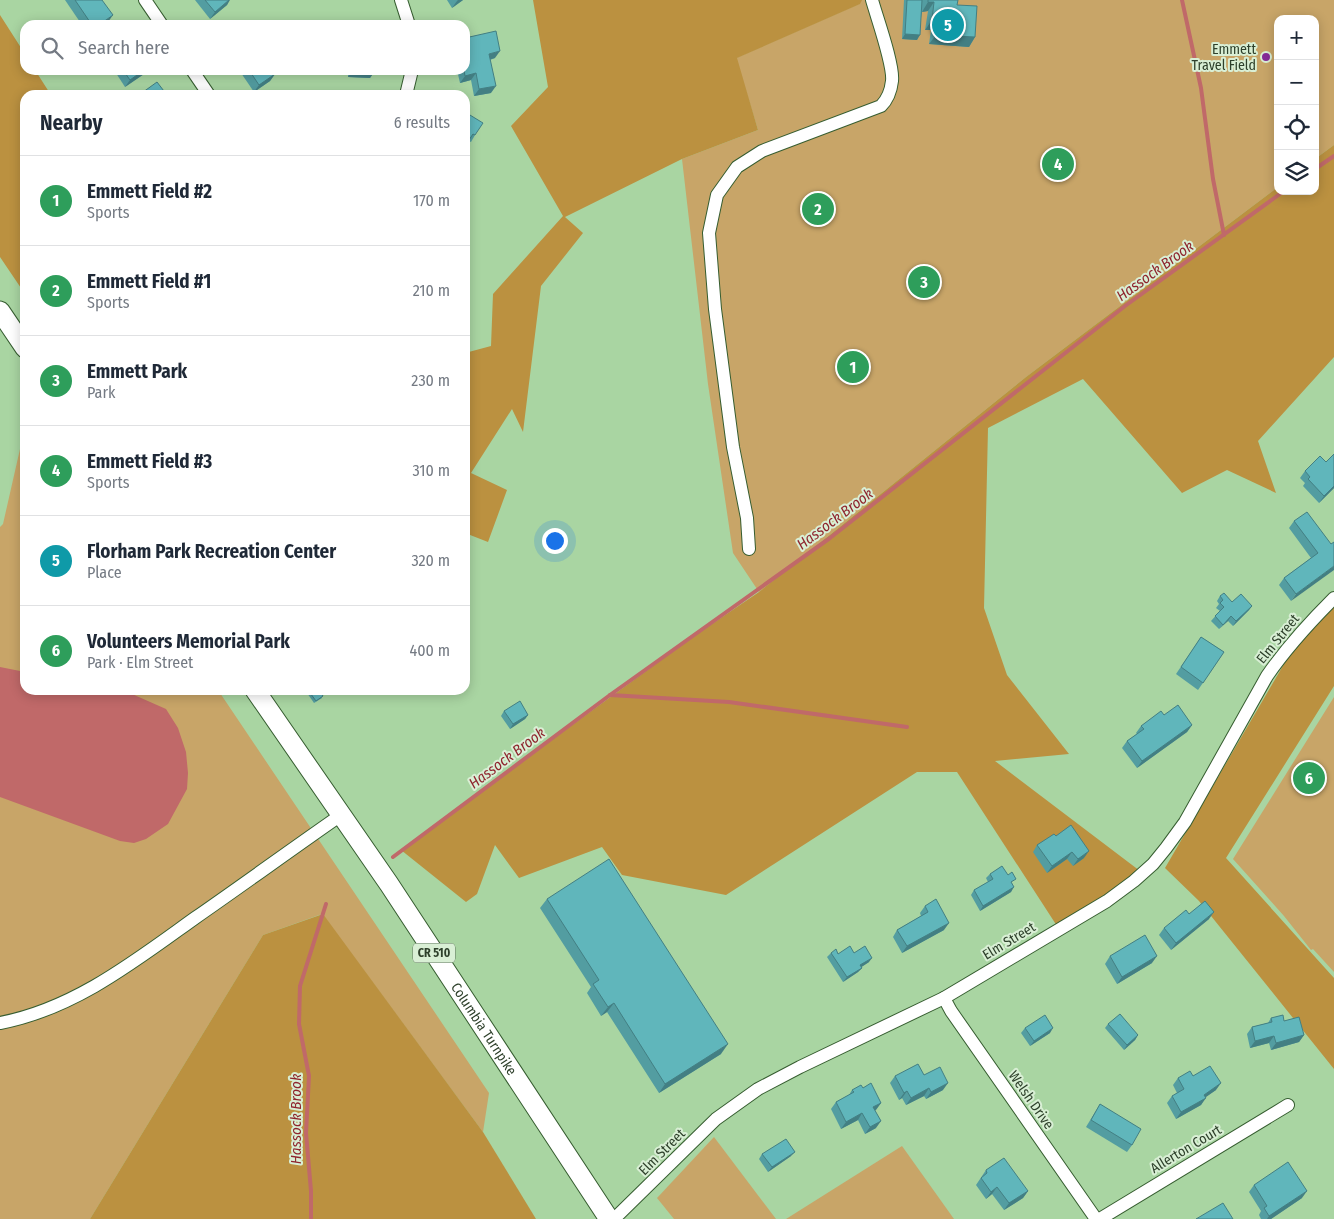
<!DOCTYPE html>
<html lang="en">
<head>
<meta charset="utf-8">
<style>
  :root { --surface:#fff; --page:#f6f6f7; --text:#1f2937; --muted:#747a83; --line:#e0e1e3; --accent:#862b97 }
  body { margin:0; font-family:"Fira Sans Condensed",sans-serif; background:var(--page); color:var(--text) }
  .controls { position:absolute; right:15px; top:15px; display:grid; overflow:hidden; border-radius:10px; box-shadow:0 2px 12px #0003 }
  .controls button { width:45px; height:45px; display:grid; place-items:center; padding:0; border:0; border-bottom:1px solid var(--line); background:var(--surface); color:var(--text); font:25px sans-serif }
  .you { position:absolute; left:554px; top:540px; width:18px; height:18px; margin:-12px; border:4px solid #fff; border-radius:50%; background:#1a73e8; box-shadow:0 0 0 8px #1a73e833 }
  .badge { display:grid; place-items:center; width:32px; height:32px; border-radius:50%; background:var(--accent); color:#fff; font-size:16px; font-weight:700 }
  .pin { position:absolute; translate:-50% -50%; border:2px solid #fff; box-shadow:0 1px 5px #0006 }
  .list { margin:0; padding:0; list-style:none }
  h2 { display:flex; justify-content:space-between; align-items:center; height:65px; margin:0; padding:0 20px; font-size:21px }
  h2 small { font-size:16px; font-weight:400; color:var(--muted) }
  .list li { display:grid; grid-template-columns:32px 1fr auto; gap:15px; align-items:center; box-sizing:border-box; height:90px; padding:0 20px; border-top:1px solid var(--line) }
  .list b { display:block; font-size:19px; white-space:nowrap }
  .list p { margin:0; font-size:16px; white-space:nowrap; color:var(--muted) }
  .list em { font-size:16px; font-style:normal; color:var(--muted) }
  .icon { flex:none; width:28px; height:28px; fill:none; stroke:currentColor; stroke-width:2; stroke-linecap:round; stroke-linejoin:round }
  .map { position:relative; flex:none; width:1334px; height:1219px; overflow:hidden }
  .search { position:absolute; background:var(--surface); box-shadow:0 2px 12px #0003; left:20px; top:20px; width:450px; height:55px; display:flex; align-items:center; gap:12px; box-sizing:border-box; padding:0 18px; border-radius:15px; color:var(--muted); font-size:19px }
  .panel { position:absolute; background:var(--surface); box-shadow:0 2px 12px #0003; left:20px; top:90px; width:450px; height:605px; border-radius:15px }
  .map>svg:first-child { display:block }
</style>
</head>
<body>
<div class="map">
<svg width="1334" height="1219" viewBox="0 0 1334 1219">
  <rect width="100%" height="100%" fill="#a9d5a2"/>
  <g fill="#c8a568">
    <path d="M859,0H1334V145L1315,159V19H1278V187L1026,377L759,592L733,553L708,384L682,159L758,130L736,58L859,4Z"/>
    <path d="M25,445V690H218L489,1093L483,1132L322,914L263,935L90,1219H0V527L3,524L20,449Z"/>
    <path d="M1334,697V972L1313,949L1311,950L1284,916L1233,859Z"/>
    <path d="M714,1137L776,1219H674L657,1198Z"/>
    <path d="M902,1146L954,1219H786Z"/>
  </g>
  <g fill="#bb9140">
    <path d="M533,0H862L860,4L737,58L758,130L682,159L565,217L583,233L541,286L523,432L512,409L471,473L507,490L488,542L465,533V353L491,346L493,294L563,216L511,126L548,87Z"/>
    <path d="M0,15L25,54V70H35L51,95H25V294L0,257Z"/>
    <path d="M1334,145V357L1258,441L1276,493L1227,470L1182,493L1083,379L988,428L984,608L1007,675L1069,754L995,761L1140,871L1101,902L1057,926L957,772H917L726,895L622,875L602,847L519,878L495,845L477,894L466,902L401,850L690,639L759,592L1026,377L1278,187V191H1315V159Z"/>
    <path d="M1334,597V686L1226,858L1334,978V1069L1199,901L1165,868L1309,621Z"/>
    <path d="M323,914L483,1132L536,1219H90L263,935Z"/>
  </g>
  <path fill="#c06969" d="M0,667L25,672V690H113L132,694L166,709L178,728L186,752L188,773L187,789L168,824L146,839L134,843L120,841L0,797Z"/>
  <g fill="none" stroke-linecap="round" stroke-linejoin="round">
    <g stroke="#c06969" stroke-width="4">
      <path d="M1182,0L1201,88L1213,179L1224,235"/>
      <path d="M1315,169L1334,156"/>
      <path d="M610,695L729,702L907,727"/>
      <path d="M393,857L610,695L830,538L1125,306L1284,191"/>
      <path d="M311,1219V1191L306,1133L309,1076L299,1024L300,986L326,904"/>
    </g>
    <g stroke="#365d30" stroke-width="14">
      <g id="street">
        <path d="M145,0L162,25"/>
        <path d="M401,0L409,25"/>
        <path d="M192,70L209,95"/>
        <path d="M406,95L412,70"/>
        <path d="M749,549L747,518L733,447L715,309L709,233L717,195L737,167L762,151L881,106C888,99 891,90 892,81C894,65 877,18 872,0"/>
        <path d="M944,998L951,1011L1096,1219"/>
        <path d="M0,1023C74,1009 135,961 195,918C244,884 292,849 341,815"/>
        <path d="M614,1219L716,1119L758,1089L800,1067L944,998L1107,901L1134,881L1153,864L1166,848L1185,822L1267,676C1287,647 1309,623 1334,598"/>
        <path d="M1100,1219L1288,1105"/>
      </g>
    </g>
    <g stroke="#365d30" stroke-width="21">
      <g id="primary">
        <path d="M0,311L25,348"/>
        <path id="s1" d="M255,690L389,884L609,1219"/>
      </g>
    </g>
    <use href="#street" stroke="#fff" stroke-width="12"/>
    <use href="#primary" stroke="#fff" stroke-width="19"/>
  </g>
  <g fill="#539da1">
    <path d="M65,0H102L108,22L104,25H82Z"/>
    <path d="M195,0H229L227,5L210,19Z"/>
    <path d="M447,0H463L452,8Z"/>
    <path d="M904,0H958L957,5L975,37L969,47L929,44L931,30H925L928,11L922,12L917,40L902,39Z"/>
    <path d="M465,38L495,58L490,60L491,93L474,96L471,80L460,83L457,70H465Z"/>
    <path d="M114,70H147L144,74L125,87Z"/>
    <path d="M239,70H272L275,74L270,81L254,92Z"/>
    <path d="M348,70H375L370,78L348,77Z"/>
    <path d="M465,112L475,135L471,142L468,141Z"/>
    <path d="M1305,471L1334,488L1319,503L1303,486L1305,483L1300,478Z"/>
    <path d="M1294,521L1331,544L1291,601L1279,585L1284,578L1311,558L1289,528Z"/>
    <path d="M1220,596L1232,602L1252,606L1249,610L1233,626L1228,621L1219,629L1211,621L1220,611L1216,608L1219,604L1217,601Z"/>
    <path d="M1201,637L1224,652L1198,690L1176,674Z"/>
    <path d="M305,690H319L322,698L314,703Z"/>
    <path d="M504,711L528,715L525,719L510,729L501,716Z"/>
    <path d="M1164,715L1192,725L1187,732L1137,768L1122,748L1127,741L1137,734L1136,733L1141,726Z"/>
    <path d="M1056,836L1084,858L1073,866L1067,859L1047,873L1033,852L1037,845Z"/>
    <path d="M990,874L1013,884L1011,892L980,911L971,895L974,890L988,882L986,878Z"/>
    <path d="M547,899L721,1054L659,1093L607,1012L601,1016L587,993L591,987L540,908Z"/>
    <path d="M925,906L944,930L902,953L893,937L897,930L921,916L920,913Z"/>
    <path d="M1189,914L1209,919L1171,950L1159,935L1164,928Z"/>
    <path d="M831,953L838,954L854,953L869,962L861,967L862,968L858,972L843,982L827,957Z"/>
    <path d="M1110,956L1152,963L1117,984L1105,964Z"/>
    <path d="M1271,1018L1284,1021L1304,1035L1299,1042L1271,1050L1269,1043L1250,1048L1247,1034L1252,1027L1268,1023Z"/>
    <path d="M1108,1024L1138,1035L1135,1040L1124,1050L1105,1028Z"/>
    <path d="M1025,1028L1050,1033L1030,1046L1021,1033Z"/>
    <path d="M924,1075L943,1090L926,1099L924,1096L906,1105L902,1098L899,1100L890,1083L895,1076Z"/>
    <path d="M1193,1076L1216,1090L1205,1097L1201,1105L1176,1119L1167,1103L1172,1096L1177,1093L1173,1085L1178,1078Z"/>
    <path d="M863,1088L881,1103L875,1110L876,1128L865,1134L858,1120L841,1129L831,1109L836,1102L849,1095L852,1090Z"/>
    <path d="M1100,1104L1132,1145L1127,1152L1086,1127Z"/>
    <path d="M762,1154L791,1156L768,1172L759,1159Z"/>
    <path d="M986,1170L1028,1191L1023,1198L1004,1210L992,1194L986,1199L976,1185Z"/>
    <path d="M1254,1185L1302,1198L1271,1219H1261L1259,1215L1261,1211L1249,1192Z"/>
  </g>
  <g fill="#437f83">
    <path d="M229,0H230L227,5L210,19L215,12Z"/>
    <path d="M458,0H463L452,8L457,1Z"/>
    <path d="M928,2H934L928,11L922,12Z"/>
    <path d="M113,15L108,22L104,25H99Z"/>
    <path d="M932,20H937L931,30H925Z"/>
    <path d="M905,34L920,35L917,40L902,39Z"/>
    <path d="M936,35L975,37L969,47L929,44Z"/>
    <path d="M500,51L495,58L484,61L489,54Z"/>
    <path d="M144,70H147L144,74L125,87L130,80Z"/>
    <path d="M353,70L375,71L370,78L348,77Z"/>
    <path d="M476,73L471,80L460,83L465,76Z"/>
    <path d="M275,74L270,81L254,92L259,85Z"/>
    <path d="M496,86L491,93L474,96L479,89Z"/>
    <path d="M1334,486V488L1319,503L1324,496Z"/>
    <path d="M1334,566V570L1291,601L1296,594Z"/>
    <path d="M1252,606L1249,610L1233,626L1236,621Z"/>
    <path d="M1231,616L1228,621L1219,629L1223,625Z"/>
    <path d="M528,715L525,719L510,729L513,724Z"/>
    <path d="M1192,725L1187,732L1137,768L1142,761Z"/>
    <path d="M1089,851L1084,858L1073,866L1078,859Z"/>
    <path d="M1072,852L1067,859L1047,873L1052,866Z"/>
    <path d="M1014,887L1011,892L980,911L983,906Z"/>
    <path d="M1214,912L1209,919L1171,950L1176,943Z"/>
    <path d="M949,923L944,930L902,953L907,946Z"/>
    <path d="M1157,956L1152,963L1117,984L1122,977Z"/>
    <path d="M872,958L869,962L857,970L860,965Z"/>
    <path d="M862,968L858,972L843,982L847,977Z"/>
    <path d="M614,1003L607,1012L601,1016L608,1007Z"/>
    <path d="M1053,1028L1050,1033L1030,1046L1034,1041Z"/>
    <path d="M1138,1035L1135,1040L1124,1050L1127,1045Z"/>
    <path d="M1304,1035L1299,1042L1271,1050L1276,1043Z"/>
    <path d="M1274,1036L1269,1043L1250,1048L1255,1041Z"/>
    <path d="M728,1044L721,1054L659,1093L665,1084Z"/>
    <path d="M948,1083L943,1090L926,1099L931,1092Z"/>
    <path d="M1221,1083L1216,1090L1199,1102L1204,1095Z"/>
    <path d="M929,1088L924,1096L906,1105L911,1098Z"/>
    <path d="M907,1091L902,1098L899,1100L904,1093Z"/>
    <path d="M1206,1098L1201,1105L1176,1119L1181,1112Z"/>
    <path d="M881,1103L876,1110L869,1114L873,1107Z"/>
    <path d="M862,1113L858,1120L841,1129L846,1122Z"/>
    <path d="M881,1121L876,1128L865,1134L870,1127Z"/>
    <path d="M795,1152L791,1156L768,1172L772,1167Z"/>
    <path d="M997,1187L992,1194L986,1199L991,1192Z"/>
    <path d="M1028,1191L1023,1198L1004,1210L1009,1203Z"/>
    <path d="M1307,1191L1302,1198L1271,1219H1267L1269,1216Z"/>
  </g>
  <g fill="#60b6bb" stroke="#437f83">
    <path d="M75,0H102L113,15L99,25H92Z"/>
    <path d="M205,0H229L215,12Z"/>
    <path d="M907,0H922L920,35L905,34Z"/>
    <path d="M928,0H958L957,5L977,6L975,37L936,35L937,20H932L934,2H928Z"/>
    <path d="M496,31L500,51L489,54L496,86L479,89L476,73L465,76L464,70H465V38Z"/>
    <path d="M123,70H144L130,80Z"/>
    <path d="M249,70H272L275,74L259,85Z"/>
    <path d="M353,70H375V71Z"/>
    <path d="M157,82L167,95H139Z"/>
    <path d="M465,112L483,123L475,135L473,134L465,146Z"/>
    <path d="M1334,454V486L1324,496L1308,479L1310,477L1305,471L1320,456L1326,462Z"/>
    <path d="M1307,512L1331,544L1334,542V566L1296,594L1284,578L1318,553L1294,521Z"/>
    <path d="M1224,593L1232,602L1241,594L1252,606L1236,621L1231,616L1223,625L1215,616L1224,607L1220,603L1223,600L1220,596Z"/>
    <path d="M1201,637L1224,652L1203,683L1181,667Z"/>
    <path d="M308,690H319L323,696L316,701Z"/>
    <path d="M520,701L528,715L513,724L504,711Z"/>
    <path d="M1178,705L1192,725L1142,761L1127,741L1144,729L1141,726L1161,711L1164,715Z"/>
    <path d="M1071,825L1089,851L1078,859L1072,852L1052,866L1037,845L1054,834L1056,836Z"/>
    <path d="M609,859L728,1044L665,1084L614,1003L608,1007L593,984L599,980L547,899Z"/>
    <path d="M1002,866L1008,875L1012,872L1016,879L1011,882L1014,887L983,906L974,890L993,879L990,874Z"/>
    <path d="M936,899L949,923L907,946L897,930L928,912L925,906Z"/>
    <path d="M1205,901L1214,912L1176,943L1164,928L1186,910L1189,914Z"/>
    <path d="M1145,935L1157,956L1122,977L1110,956Z"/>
    <path d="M850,946L854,953L865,946L872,958L860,965L862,968L847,977L831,953L836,949L838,954Z"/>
    <path d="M1120,1014L1138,1035L1127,1045L1108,1024Z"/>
    <path d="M1045,1015L1053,1028L1034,1041L1025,1028Z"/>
    <path d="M1283,1015L1284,1021L1299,1017L1304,1035L1276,1043L1274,1036L1255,1041L1252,1027L1272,1022L1271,1018Z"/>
    <path d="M918,1064L924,1075L940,1067L948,1083L931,1092L929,1088L911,1098L907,1091L904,1093L895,1076Z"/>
    <path d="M1210,1066L1221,1083L1204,1095L1206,1098L1181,1112L1172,1096L1184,1089L1178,1078L1190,1071L1193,1076Z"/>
    <path d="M871,1083L881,1103L873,1107L881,1121L870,1127L862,1113L846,1122L836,1102L854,1092L852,1090L861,1085L863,1088Z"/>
    <path d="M1100,1104L1141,1129L1132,1145L1091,1120Z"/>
    <path d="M786,1139L795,1152L772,1167L762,1154Z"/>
    <path d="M1004,1158L1028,1191L1009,1203L997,1187L991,1192L981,1178L987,1173L986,1170Z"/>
    <path d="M1288,1162L1307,1191L1269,1216L1264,1208L1267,1206L1254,1185Z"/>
    <path d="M1223,1203L1233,1219H1196Z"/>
  </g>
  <circle fill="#862b97" stroke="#d9efd5" stroke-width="2" cx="1266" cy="57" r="5"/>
  <g text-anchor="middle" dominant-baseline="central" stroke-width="4" stroke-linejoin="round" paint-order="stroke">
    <rect fill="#d9efd5" stroke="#61745e" stroke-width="1" x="413" y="943.5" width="42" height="19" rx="4"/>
    <g font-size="12" font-weight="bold" fill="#2e402b">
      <text x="434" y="953">CR 510</text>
    </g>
    <g font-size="14" fill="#2e402b" stroke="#d9efd5" text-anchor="end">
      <text x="1256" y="49">Emmett<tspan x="1256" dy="16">Travel Field</tspan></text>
    </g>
    <g font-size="14" fill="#2e402b" stroke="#d9efd5">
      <text transform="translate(1278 639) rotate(-51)">Elm Street</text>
      <text transform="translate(1009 941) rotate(-31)">Elm Street</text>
      <text stroke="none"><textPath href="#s1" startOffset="409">Columbia Turnpike</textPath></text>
      <text transform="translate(1031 1100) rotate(55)">Welsh Drive</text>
      <text transform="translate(1186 1149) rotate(-31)">Allerton Court</text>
      <text transform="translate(662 1152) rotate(-45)">Elm Street</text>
    </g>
    <g font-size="15" font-style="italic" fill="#8e242d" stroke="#d9efd5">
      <text transform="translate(1155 271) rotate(-36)">Hassock Brook</text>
      <text transform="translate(835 519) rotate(-37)">Hassock Brook</text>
      <text transform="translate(507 758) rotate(-37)">Hassock Brook</text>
      <text transform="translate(296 1119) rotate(-90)">Hassock Brook</text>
    </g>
  </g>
</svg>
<div class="controls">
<button>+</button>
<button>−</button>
<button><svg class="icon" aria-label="locate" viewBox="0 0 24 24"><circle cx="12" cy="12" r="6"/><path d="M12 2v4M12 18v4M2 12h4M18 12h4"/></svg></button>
<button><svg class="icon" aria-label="layers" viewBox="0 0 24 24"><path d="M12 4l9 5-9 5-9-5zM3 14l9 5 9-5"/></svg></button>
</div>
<div class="you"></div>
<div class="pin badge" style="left:853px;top:367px;background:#2e9e5b">1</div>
<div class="pin badge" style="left:818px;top:209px;background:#2e9e5b">2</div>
<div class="pin badge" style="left:924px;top:282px;background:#2e9e5b">3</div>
<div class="pin badge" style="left:1058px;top:164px;background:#2e9e5b">4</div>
<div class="pin badge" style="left:948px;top:25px;background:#0f9aa8">5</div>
<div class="pin badge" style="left:1309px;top:778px;background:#2e9e5b">6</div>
<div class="search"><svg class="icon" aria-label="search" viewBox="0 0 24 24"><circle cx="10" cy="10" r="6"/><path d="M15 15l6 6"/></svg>Search here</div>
<section class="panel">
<h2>Nearby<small>6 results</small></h2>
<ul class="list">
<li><span class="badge" style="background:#2e9e5b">1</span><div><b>Emmett Field #2</b><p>Sports</p></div><em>170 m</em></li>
<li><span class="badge" style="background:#2e9e5b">2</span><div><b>Emmett Field #1</b><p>Sports</p></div><em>210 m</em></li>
<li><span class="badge" style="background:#2e9e5b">3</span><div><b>Emmett Park</b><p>Park</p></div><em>230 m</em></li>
<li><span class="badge" style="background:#2e9e5b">4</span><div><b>Emmett Field #3</b><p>Sports</p></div><em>310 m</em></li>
<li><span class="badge" style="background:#0f9aa8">5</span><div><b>Florham Park Recreation Center</b><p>Place</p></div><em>320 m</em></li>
<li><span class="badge" style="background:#2e9e5b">6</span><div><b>Volunteers Memorial Park</b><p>Park · Elm Street</p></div><em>400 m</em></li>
</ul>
</section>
</div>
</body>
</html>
